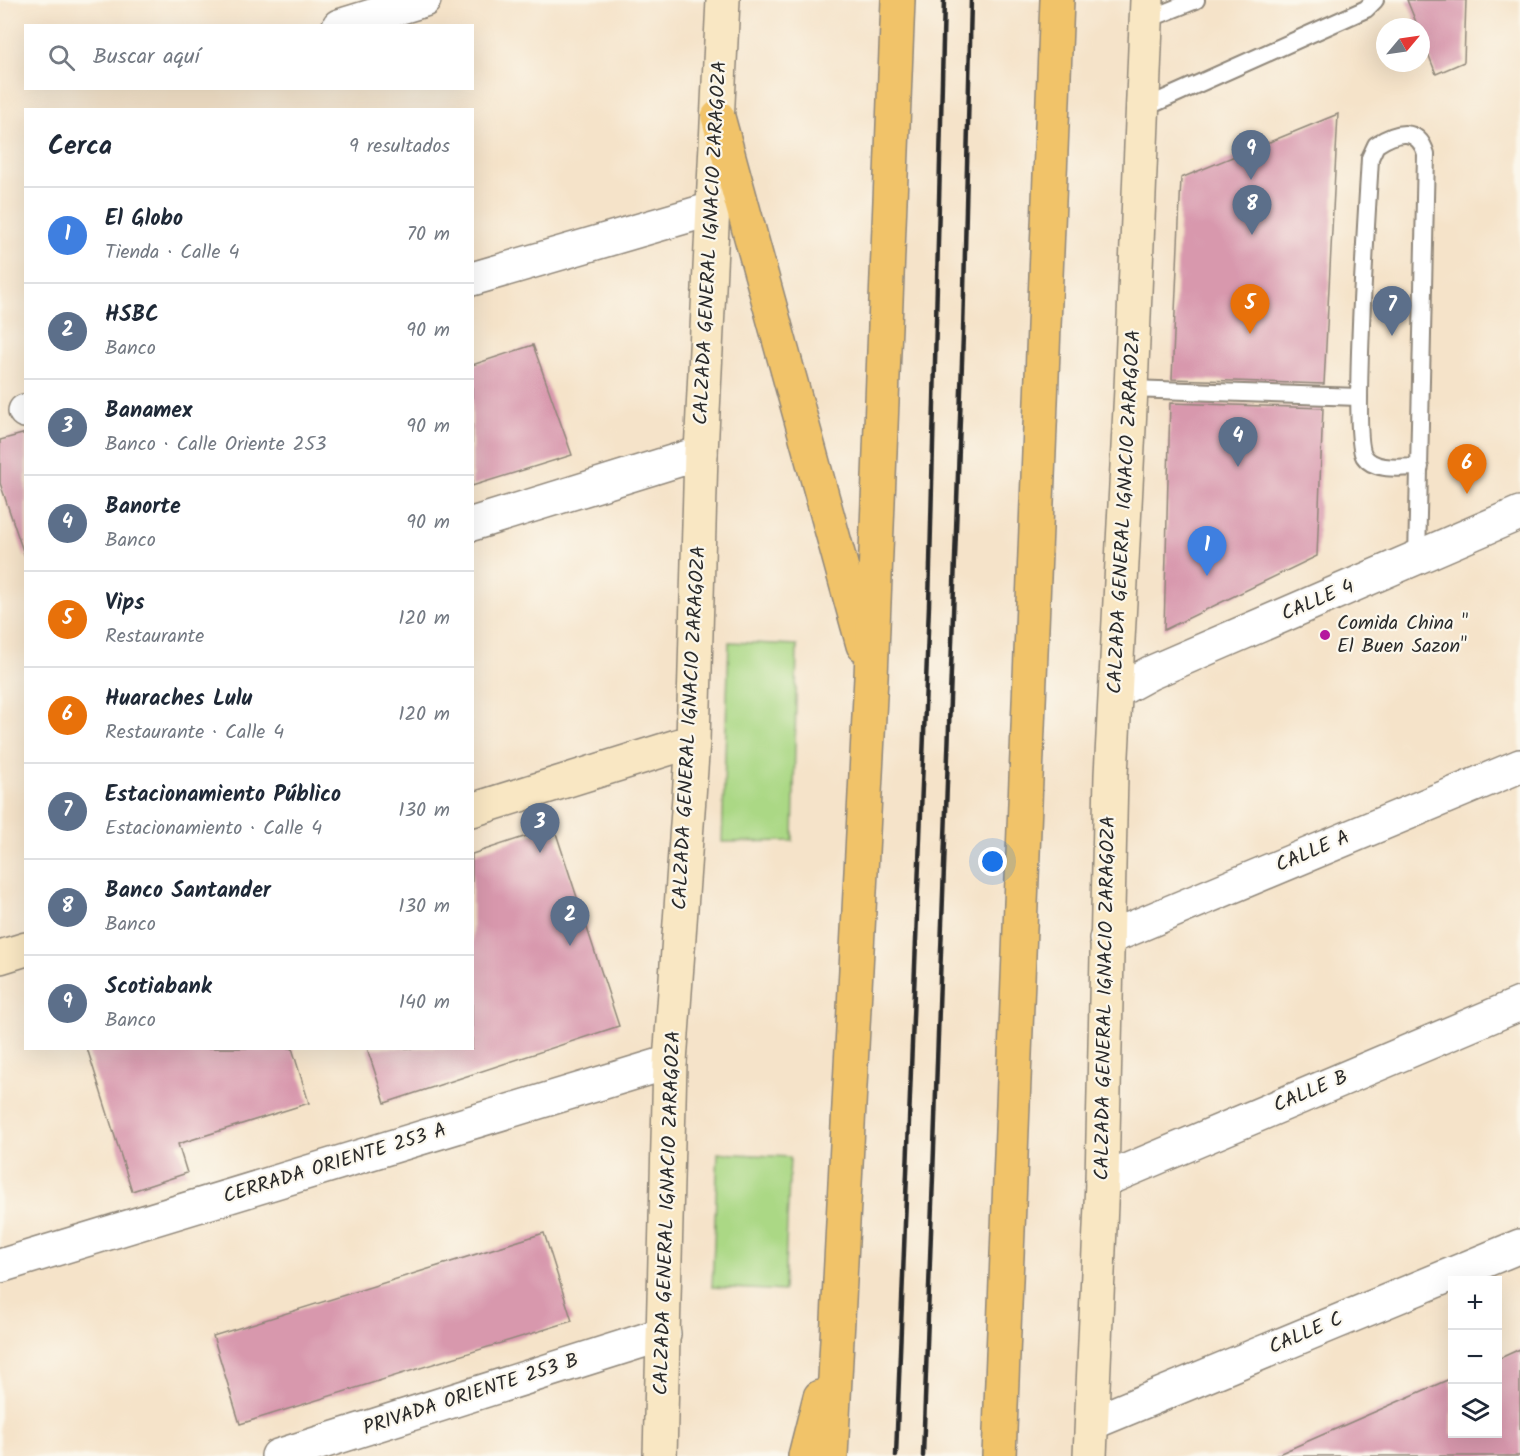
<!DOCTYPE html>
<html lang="es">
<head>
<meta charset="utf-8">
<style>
  :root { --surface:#fff; --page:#f6f6f7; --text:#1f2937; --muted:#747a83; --line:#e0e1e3; --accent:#b5179e }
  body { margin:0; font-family:Kalam,sans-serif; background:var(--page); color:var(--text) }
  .controls { position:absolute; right:18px; bottom:18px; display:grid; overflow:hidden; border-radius:0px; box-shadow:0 6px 24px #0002 }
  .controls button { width:54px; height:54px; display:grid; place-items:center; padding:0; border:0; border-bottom:2px solid var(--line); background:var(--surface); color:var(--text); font:30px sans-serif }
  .compass { position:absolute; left:1376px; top:18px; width:54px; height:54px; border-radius:50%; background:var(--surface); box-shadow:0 6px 24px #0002; rotate:61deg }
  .you { position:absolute; left:993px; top:862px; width:21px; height:21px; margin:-15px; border:4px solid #fff; border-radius:50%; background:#1a73e8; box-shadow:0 0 0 9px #1a73e833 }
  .badge { display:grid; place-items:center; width:39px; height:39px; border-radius:50%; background:var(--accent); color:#fff; font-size:20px; font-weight:700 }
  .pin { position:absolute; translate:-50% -50px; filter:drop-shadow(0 2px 3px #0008) }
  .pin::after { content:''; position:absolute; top:32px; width:21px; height:18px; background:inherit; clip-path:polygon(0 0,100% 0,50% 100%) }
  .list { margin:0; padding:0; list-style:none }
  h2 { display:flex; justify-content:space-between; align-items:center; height:78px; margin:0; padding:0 24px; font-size:26px }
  h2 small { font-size:20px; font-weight:400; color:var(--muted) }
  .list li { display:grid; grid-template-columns:39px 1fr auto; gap:18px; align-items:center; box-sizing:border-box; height:96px; padding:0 24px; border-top:2px solid var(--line) }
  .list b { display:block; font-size:22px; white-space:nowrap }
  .list p { margin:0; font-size:20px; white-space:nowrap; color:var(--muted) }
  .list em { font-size:20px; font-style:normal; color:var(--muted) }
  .icon { flex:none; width:33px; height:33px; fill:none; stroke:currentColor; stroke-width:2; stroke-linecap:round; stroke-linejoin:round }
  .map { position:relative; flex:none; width:1520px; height:1456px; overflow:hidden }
  .search { position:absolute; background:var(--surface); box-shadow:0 6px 24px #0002; left:24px; top:24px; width:450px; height:66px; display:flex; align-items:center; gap:15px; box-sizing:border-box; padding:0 21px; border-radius:0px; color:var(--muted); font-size:22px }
  .panel { position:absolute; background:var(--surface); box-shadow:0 6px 24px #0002; left:24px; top:108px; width:450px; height:942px; border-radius:0px }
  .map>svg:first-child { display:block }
</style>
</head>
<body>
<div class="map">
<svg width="1520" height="1456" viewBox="0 0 1520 1456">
  <rect width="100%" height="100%" fill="#fbf7ec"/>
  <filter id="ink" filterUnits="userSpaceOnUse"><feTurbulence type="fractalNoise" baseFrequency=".0167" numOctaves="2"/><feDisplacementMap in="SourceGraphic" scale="12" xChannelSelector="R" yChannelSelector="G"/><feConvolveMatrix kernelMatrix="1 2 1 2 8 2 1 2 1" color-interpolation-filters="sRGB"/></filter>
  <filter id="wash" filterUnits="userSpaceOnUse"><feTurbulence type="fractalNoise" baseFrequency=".008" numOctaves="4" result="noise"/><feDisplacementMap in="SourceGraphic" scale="24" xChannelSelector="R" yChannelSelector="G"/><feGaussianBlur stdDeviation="1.35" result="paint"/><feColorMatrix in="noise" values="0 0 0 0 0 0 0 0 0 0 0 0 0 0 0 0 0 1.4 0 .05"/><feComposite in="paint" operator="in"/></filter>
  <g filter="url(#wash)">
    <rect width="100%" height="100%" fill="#f5e3c9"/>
    <g fill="#abd885" stroke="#6b8258" stroke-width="1.5">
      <path d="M729,642L797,645L793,841L722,842Z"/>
      <path d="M718,1153L790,1157L784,1291L712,1287Z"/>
    </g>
    <g id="blocks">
      <g fill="#d898ad">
        <path d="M1407,0H1466L1464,62L1436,74L1421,35V27H1418Z"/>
        <path d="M1338,114L1324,384L1172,379L1181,178Z"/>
        <path d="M533,345L572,455L472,486V365Z"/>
        <path d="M1170,403L1323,408L1317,556L1164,630Z"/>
        <path d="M26,433V557H25L0,483V440Z"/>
        <path d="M554,827L619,1026L385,1103L367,1048H472V854Z"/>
        <path d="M87,1048H292L309,1103L178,1144L187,1173L132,1191Z"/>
        <path d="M544,1233L572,1321L240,1424L213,1336Z"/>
        <path d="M1520,1349V1456H1274L1452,1378V1434H1498V1359Z"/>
      </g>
    </g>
  </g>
  <g filter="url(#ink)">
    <use href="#blocks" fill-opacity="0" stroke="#90877a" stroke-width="1.5"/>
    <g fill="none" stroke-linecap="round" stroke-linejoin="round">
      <g stroke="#90877a" stroke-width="20">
        <g id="lane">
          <path d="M1146,20L1196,0"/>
          <path d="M1144,108L1366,9L1375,0"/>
          <path d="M1131,389L1359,397"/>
          <path d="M1417,559L1426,154C1418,126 1396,132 1376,145L1370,158C1368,199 1351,436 1364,456C1374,472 1404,467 1420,467"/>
        </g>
      </g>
      <g stroke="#90877a" stroke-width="36">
        <g id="street">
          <path d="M339,26L424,0"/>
          <path d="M472,279L712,209"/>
          <path d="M25,411H26"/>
          <path d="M472,524L701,453"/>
          <path d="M1117,691L1150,673L1520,513"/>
          <path d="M1106,939L1520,766"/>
          <path d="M1102,1181L1520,1004"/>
          <path d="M0,1266L670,1062"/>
          <path d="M1092,1423L1520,1246"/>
          <path d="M278,1456L664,1334"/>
        </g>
      </g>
      <g stroke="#90877a" stroke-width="36">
        <g id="secondary">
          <path d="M472,810L693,741"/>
          <path d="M0,957L26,949"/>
          <path d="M660,1456L670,1062L693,741L701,453L723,0"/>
          <path d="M1090,1456L1102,1181L1111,775L1131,389L1147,0"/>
        </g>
      </g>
      <g stroke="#90877a" stroke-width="36">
        <g id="highway">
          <path d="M718,117L863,645"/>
          <path d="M805,1456L820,1397"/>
          <path d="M831,1456L871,677L898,0"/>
          <path d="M999,1456L1057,0"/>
        </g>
      </g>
      <use href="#lane" stroke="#fff" stroke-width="16"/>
      <use href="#street" stroke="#fff" stroke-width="33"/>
      <use href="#secondary" stroke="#f9e7c3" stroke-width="33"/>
      <use href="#highway" stroke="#f1c369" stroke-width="33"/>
      <g stroke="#2b2b2b" stroke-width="4.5">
        <path d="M896,1456L929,605L944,0"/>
        <path d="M923,1456L963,334L971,0"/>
      </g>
    </g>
  </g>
  <circle fill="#b5179e" stroke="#fbf7ec" stroke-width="2" cx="1325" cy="635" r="6"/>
  <g text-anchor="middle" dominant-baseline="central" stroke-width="4.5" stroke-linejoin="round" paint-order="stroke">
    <g font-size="20" fill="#2b2b2b" stroke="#fbf7ec">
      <text transform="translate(711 243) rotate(-87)">CALZADA GENERAL IGNACIO ZARAGOZA</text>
      <text transform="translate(1125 512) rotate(-87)">CALZADA GENERAL IGNACIO ZARAGOZA</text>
      <text transform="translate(1318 601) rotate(-23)">CALLE 4</text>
      <text transform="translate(690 728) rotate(-87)">CALZADA GENERAL IGNACIO ZARAGOZA</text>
      <text transform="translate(1313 852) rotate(-23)">CALLE A</text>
      <text transform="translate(1106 998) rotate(-89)">CALZADA GENERAL IGNACIO ZARAGOZA</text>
      <text transform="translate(1311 1092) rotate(-23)">CALLE B</text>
      <text transform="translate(335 1164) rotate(-17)">CERRADA ORIENTE 253 A</text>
      <text transform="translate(668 1213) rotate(-88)">CALZADA GENERAL IGNACIO ZARAGOZA</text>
      <text transform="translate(1306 1334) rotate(-23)">CALLE C</text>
      <text transform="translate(471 1395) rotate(-18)">PRIVADA ORIENTE 253 B</text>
    </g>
    <g font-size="20" fill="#2b2b2b" stroke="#fbf7ec" text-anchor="start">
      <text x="1337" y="624">Comida China "<tspan x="1337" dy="23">El Buen Sazon"</tspan></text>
    </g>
  </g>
</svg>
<div class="controls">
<button>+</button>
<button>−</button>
<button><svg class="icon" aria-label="layers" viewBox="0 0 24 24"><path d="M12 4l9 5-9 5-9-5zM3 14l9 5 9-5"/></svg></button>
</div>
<svg class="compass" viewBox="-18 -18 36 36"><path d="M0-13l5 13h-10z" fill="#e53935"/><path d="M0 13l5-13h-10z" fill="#747a83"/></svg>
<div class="you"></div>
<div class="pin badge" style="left:1207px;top:576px;background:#3f7fe0">1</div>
<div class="pin badge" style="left:570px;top:946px;background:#5c6f8a">2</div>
<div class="pin badge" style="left:540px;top:853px;background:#5c6f8a">3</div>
<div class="pin badge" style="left:1238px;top:467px;background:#5c6f8a">4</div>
<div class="pin badge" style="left:1250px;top:334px;background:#e8710a">5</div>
<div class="pin badge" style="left:1467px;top:494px;background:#e8710a">6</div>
<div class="pin badge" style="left:1392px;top:336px;background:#5c6f8a">7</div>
<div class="pin badge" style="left:1252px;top:235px;background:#5c6f8a">8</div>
<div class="pin badge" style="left:1251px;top:180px;background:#5c6f8a">9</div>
<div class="search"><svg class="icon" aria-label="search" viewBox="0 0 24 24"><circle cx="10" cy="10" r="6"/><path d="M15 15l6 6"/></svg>Buscar aquí</div>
<section class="panel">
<h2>Cerca<small>9 resultados</small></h2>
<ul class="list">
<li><span class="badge" style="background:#3f7fe0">1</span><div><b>El Globo</b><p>Tienda · Calle 4</p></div><em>70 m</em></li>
<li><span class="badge" style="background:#5c6f8a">2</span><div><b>HSBC</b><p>Banco</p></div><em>90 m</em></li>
<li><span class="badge" style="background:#5c6f8a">3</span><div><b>Banamex</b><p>Banco · Calle Oriente 253</p></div><em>90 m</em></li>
<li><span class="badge" style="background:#5c6f8a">4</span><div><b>Banorte</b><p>Banco</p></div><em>90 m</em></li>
<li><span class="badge" style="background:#e8710a">5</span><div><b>Vips</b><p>Restaurante</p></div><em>120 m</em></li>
<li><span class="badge" style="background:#e8710a">6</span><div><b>Huaraches Lulu</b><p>Restaurante · Calle 4</p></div><em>120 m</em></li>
<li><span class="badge" style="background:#5c6f8a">7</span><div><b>Estacionamiento Público</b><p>Estacionamiento · Calle 4</p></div><em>130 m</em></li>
<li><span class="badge" style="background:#5c6f8a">8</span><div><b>Banco Santander</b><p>Banco</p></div><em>130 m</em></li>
<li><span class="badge" style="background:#5c6f8a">9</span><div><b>Scotiabank</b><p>Banco</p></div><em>140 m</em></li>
</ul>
</section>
</div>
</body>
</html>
